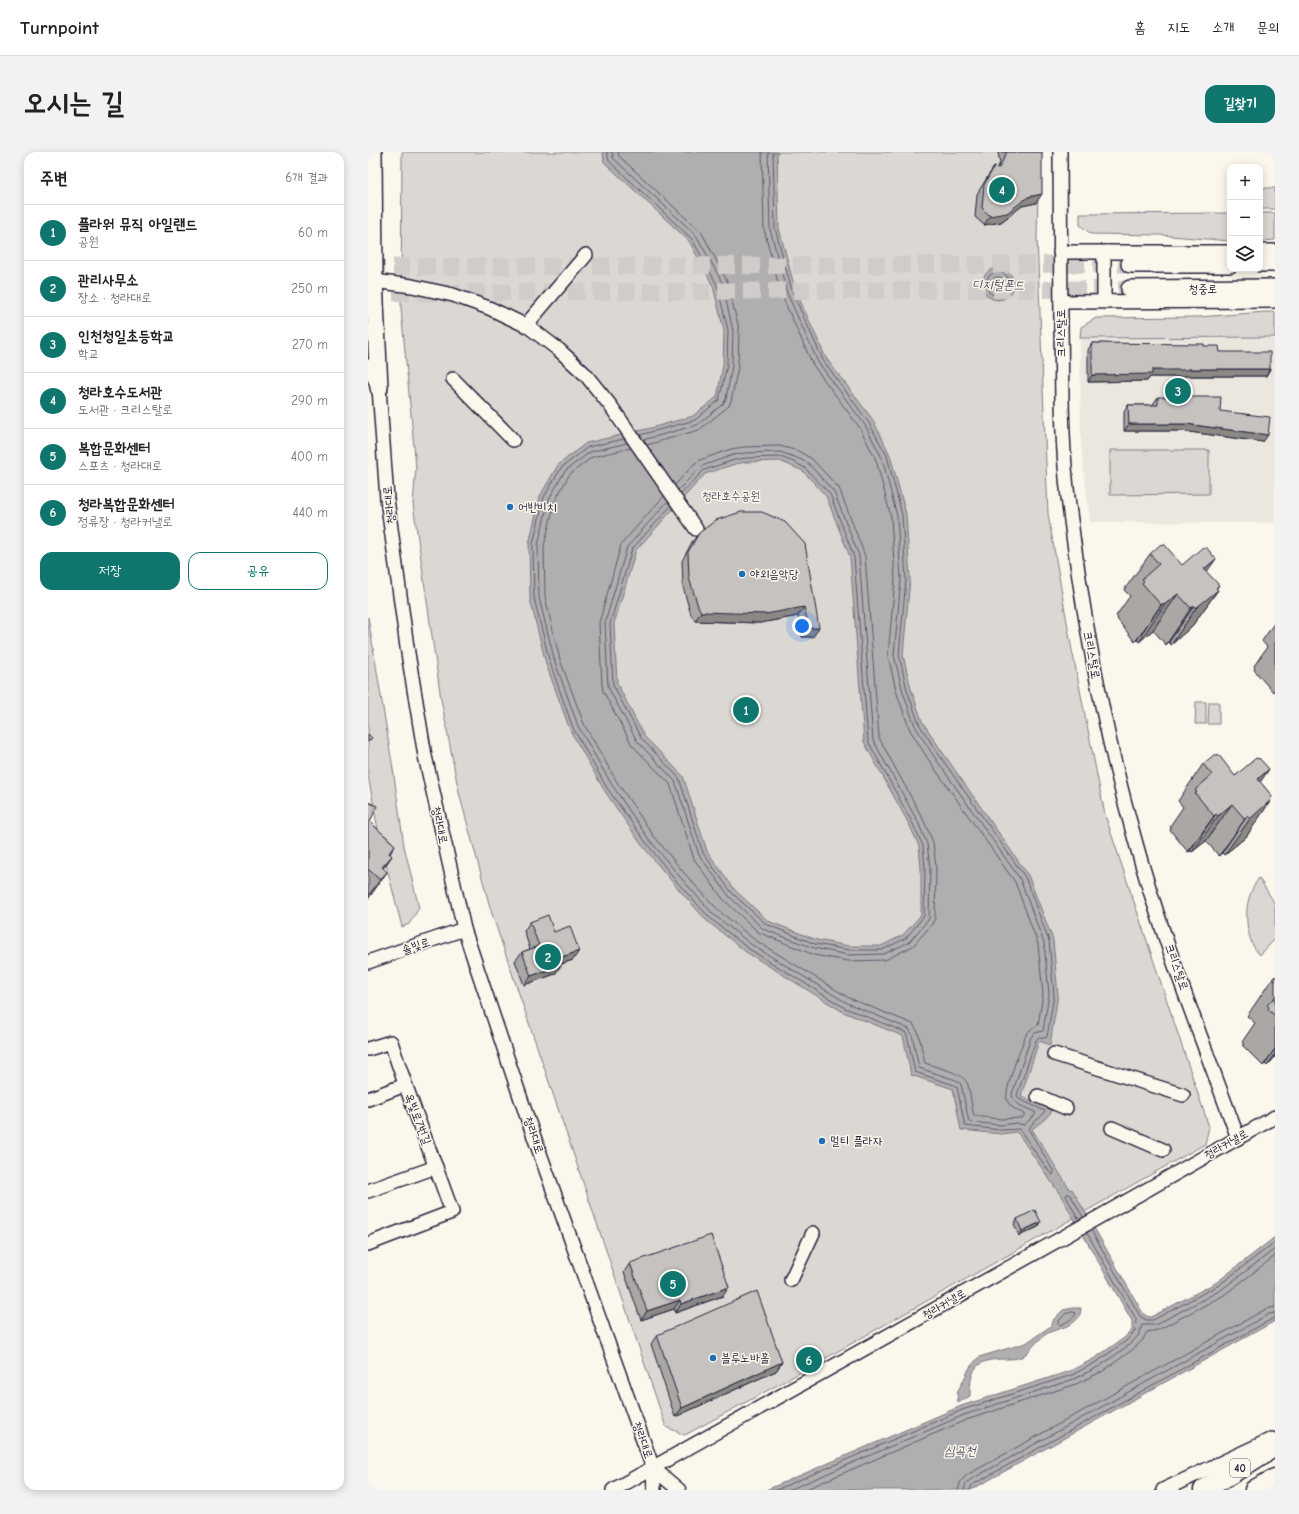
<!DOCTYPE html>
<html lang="ko">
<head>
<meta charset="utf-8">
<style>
  :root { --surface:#fff; --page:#f2f2f2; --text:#222; --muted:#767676; --line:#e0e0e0; --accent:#0f766e }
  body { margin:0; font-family:"Comic Neue","Poor Story",sans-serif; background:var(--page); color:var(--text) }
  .controls { position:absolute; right:12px; top:12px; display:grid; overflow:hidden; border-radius:8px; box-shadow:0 2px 10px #0003 }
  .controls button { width:36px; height:36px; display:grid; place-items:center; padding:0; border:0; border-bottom:1px solid var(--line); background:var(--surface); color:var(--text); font:20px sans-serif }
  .you { position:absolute; left:434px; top:474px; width:14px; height:14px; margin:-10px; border:3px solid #fff; border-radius:50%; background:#1a73e8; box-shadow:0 0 0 6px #1a73e833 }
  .badge { display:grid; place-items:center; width:26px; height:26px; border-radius:50%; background:var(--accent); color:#fff; font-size:13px; font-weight:700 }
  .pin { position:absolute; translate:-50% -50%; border:2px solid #fff; box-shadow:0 1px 4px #0006 }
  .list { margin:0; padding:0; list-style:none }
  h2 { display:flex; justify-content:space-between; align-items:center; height:52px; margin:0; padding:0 16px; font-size:17px }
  h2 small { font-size:13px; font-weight:400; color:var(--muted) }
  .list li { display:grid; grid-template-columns:26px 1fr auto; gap:12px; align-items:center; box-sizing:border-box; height:56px; padding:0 16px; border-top:1px solid var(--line) }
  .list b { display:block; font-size:15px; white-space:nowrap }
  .list p { margin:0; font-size:13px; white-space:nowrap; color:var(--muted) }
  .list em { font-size:13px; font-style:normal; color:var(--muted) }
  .actions { display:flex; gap:8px; padding:12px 16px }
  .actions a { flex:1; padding:9px 0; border:1px solid var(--accent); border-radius:12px; text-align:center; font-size:14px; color:var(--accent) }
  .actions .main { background:var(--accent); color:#fff }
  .icon { flex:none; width:22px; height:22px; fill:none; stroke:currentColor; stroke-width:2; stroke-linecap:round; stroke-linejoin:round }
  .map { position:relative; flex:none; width:907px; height:1338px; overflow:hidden; border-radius:12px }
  header { display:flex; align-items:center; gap:24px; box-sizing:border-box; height:56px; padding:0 20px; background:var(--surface); border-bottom:1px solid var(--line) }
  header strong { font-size:19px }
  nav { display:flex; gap:22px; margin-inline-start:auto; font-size:14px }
  .intro { display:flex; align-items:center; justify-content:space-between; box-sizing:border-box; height:96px; padding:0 24px }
  h1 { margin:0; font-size:28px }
  .button { padding:10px 18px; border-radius:12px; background:var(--accent); color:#fff; font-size:14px; font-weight:700 }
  main { display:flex; gap:24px; padding:0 24px }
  aside { flex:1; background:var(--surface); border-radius:12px; box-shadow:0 2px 10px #0003 }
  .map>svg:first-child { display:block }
</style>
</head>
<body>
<header>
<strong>Turnpoint</strong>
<nav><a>홈</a><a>지도</a><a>소개</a><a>문의</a></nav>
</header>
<div class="intro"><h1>오시는 길</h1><a class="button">길찾기</a></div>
<main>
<aside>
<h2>주변<small>6개 결과</small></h2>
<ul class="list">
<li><span class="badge">1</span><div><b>플라워 뮤직 아일랜드</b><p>공원</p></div><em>60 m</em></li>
<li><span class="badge">2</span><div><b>관리사무소</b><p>장소 · 청라대로</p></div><em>250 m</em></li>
<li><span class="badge">3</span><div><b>인천청일초등학교</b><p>학교</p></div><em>270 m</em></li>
<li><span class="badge">4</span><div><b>청라호수도서관</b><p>도서관 · 크리스탈로</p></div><em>290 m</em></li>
<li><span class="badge">5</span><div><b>복합문화센터</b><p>스포츠 · 청라대로</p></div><em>400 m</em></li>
<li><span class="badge">6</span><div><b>청라복합문화센터</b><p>정류장 · 청라커낼로</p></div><em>440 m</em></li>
</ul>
<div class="actions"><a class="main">저장</a><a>공유</a></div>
</aside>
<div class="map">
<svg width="907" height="1338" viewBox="0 0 907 1338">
  <rect width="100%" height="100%" fill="#fbf7ec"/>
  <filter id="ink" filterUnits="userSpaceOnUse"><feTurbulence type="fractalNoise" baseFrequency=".025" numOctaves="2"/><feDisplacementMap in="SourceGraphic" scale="8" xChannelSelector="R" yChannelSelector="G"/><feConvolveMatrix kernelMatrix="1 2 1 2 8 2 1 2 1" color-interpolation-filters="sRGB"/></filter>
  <g filter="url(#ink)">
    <path fill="#ebe7df" d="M907,185V371L722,370L713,292L712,186Z"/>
    <g fill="#dbd8d3" stroke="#7e7d87">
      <path d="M34,0H671L669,85L680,362L703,493L737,663L841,975L837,992L417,1229L317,1283L298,1275L123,759L91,641L73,547L45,352L48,316L33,157Z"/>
      <rect x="892" y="36" width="15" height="21"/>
      <path d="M862,61V89L791,83L723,82L712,73V62Z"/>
      <path d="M892,61H907V88L892,89Z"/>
      <path d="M898,160H907V185L712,186L713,175L728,166L830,165Z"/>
      <path d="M742,298H841V342L742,343Z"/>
      <path d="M0,465L25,617L36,694L51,756L41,772L34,775L12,689L0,623Z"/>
      <path d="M828,550H838V572H827Z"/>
      <path d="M841,550H851V572H840Z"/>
      <path d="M891,726L907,752V787L892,803C879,791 876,763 881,746C883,738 887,732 891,726Z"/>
    </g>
    <g fill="#b1aeb0" stroke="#787681" fill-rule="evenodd">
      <path d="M235,0H409L411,76L427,137L458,206L505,268L522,303L538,362L542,427L535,503L543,537L554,569L573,598L660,723L685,788L690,843L682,893L671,889L653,944L685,958L676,968L664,977L702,1038L704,1037L769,1151C773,1157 775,1165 783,1165L849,1130L907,1085V1169L603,1338H398L593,1254L702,1219L727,1206L756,1186L764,1178V1169L693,1044L649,980L633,982L593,978L585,937L543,923L535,884L475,860L378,800L339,769L305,731L273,692L236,638L202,578L178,512L162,447L161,392L172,344L190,313L218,291L283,276L325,264L349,245L355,213L356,179L345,134L321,89L236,10ZM412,309L435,319L458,344L482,405L496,590L542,674L551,694L553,716V763L535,783L513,794H481L449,788L400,769L367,738L339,699L315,624L276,584L249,531L246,472L268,398L337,322L367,312L379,310Z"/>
      <circle cx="630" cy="132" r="16"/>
      <path d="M705,1156H713C713,1176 688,1175 677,1183C668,1189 663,1199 655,1204C650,1207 643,1207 637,1207C608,1207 602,1216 602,1244L590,1251L589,1241L602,1215L611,1205L658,1191L683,1174L686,1167L695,1158Z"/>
    </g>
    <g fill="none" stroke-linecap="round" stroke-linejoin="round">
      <g stroke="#5b5a6a" stroke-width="1">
        <path d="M239,0L241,9L324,87L349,133L360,178L359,213L351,248L327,268L272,283"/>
        <path d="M244,0L245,6L328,83L354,130L365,179L364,214L358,247L355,252L329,273L275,288"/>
        <path d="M250,0L251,4L334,81L359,129L371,177L370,215L363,249L361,254L331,278L279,293"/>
        <circle cx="630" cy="132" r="12"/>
        <circle cx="630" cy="132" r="7"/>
        <path d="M256,287L220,295L193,316L176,345L165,392L166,446L182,511L205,576L239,636L277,689L308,729L342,766L381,797L477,856L537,880L539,883L547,920L586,933L589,935L597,974L633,978L651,977L683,1022L685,1023L686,1020L661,978C663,969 674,967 677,959L651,947L649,943L668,888L671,885L677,886L679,885L686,843L681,789L657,725L569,600L551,572L539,538L531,503L538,427L534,363L519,304L501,271L455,208L424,139L407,76L405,0"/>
        <path d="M259,291L222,300L197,319L181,347L170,393L171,446L187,510L210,574L244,633L280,686L312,725L345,762L384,793L479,851L541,877L544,882L551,916L588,928L593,932L601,970L633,973L648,971L656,973L667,963L668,961C659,955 645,954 644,942L663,885L667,881L675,879L681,842L676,791L652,727L565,603L547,574L535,540L526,503L533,427L529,364L514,306L497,273L450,210L419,141L402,77L400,0"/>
        <path d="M263,296L224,305L201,323L187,349L176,394L177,445L192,508L216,572L249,630L285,683L316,721L350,758L387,788L481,846L545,872L550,880L557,911C569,916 596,920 600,933C603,943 603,955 606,964L633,967L654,966L656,964V962C649,958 642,956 639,948C636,939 653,894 658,883L662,878L670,873L675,842L670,792L647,730L560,607L542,578L529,542L520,504L527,427L523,365L508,308L492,276L445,213L413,142L396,77L394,0"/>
        <path d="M296,344L257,388L253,393L231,471L234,533L235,539L264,593L302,632L326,707L355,747L390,780L446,803L480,809L517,808L545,794L564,772L567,766L568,715L565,690L555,667L511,586L497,404L471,336L444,307L430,299L412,294L376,295L363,297L332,308L326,312L307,333"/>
        <path d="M300,349L259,395L237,471L240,535L269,589L307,629L331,703L361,744L395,777L446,796L480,803L516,802L541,790L561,767L562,715L559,692L550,670L505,588L491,404L466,340L440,311L427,305L412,300L377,301L365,303L334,314L310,338"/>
        <path d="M303,354L264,397L242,472L245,533L273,586L311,626L335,701L364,741L398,772L447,792L481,798H514L538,786L556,764L557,716L555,694L545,672L500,589L486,405L462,342L437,316L426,310L412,305L378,306L366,308L336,318L313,342"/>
        <path d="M711,1068L698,1044L699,1042H702L715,1065"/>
        <path d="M723,1078L772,1164L778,1168H785L851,1133L907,1090"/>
        <path d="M705,1160L708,1161C706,1167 697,1171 692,1173L690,1172V1170L697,1162Z"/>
        <path d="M408,1338L594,1258L704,1223L730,1209L758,1189L767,1179L768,1167L719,1081"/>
        <path d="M421,1338L596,1263L706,1227L732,1214L761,1193L771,1183L774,1173H787L853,1138L907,1097"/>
        <path d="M436,1338L598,1268L708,1232L735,1219L764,1198L774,1189L779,1180L790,1178L856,1143L907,1104"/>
        <path d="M590,1338L593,1329L599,1323L898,1157L907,1155"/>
        <path d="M596,1338L598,1332L602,1328L901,1162L907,1161"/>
        <path d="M602,1338L604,1333L904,1167L907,1166"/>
      </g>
      <g stroke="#d0ccc9" stroke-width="17" stroke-dasharray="17 8" stroke-linecap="butt">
        <path d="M0,115L762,112"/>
        <path d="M0,141L762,137"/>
      </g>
      <g stroke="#22223b" stroke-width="16">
        <g id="minor">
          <path d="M692,0C692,58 693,115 693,173C694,230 693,288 700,345C714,461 735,576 767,688C795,789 834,887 870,986"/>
          <path d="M892,99H907"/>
          <path d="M692,100H862"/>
          <path d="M739,100L736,105V144L740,150"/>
          <path d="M0,124L6,129L44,134L85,143L121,156L161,175L191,198L217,222L242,253L328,377"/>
          <path d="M693,150L907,149"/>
          <path d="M158,173L218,103"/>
          <path d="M0,214L11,236L19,347L39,495L57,604L96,777L160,968L285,1316"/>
          <path d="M85,227L145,288"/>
          <path d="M0,810L96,777"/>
          <path d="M0,897L23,890C41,947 64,1003 84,1060L0,1092"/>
          <path d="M686,902L815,943"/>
          <path d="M670,944L698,956"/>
          <path d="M0,947L37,933"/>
          <path d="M744,976L795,998"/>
          <path d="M0,1039L68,1015"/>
          <path d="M423,1128L445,1081"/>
          <path d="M245,1338L701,1082L907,965"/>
          <path d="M286,1338L285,1316L311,1338"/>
          <path d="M795,1338L904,1287"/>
        </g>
      </g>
      <g stroke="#22223b" stroke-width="20">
        <g id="major">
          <path d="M5,0L6,129L11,236"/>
          <path d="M892,111H907"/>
          <path d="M762,112H862"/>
          <path d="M762,137L907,136"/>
        </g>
      </g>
      <g stroke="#22223b" stroke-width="23">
        <g id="highway">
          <path d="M836,1338L907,1294"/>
          <path d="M887,1338L907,1327"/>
        </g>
      </g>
      <use href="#minor" stroke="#fbf7ec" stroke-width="13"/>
      <use href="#major" stroke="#fbf7ec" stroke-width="17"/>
      <use href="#highway" stroke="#fbf7ec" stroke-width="20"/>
    </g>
    <g fill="#aaa7a5" stroke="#22223b">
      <path d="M630,0H674L668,51L654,54L633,70L616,73L607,65L609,42L620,24L626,15L629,16L632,11Z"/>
      <path d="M724,191L836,194L852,200L902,217L898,224H816L815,225H782L779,229L720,230V198Z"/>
      <path d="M790,245L852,259L895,290L814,279H756V260L760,253H785V252Z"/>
      <path d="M417,370L445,485H434L430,464L392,471L327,469L323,463L315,435L314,409L324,390L331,381Z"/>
      <path d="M782,402L814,413L850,438L824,474L803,493L801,490L798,493L785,478L771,490L769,488L767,490L749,467L750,466L748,464L762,444L756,438Z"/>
      <path d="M907,470V539H906L905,540L886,518L887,516L886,514L899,495L894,489Z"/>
      <path d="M890,607L901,617L892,630L904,644L902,647L903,648L878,685L856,703L854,701L851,704L838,689L824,700L822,699L820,700L802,678L803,676L802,674L815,655L810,649L835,612L867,624Z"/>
      <path d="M0,650L2,670L27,693L22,702L15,717L19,720L0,747Z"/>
      <path d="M162,770L186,780L205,808L193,812L187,822L156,833L147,809L154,800L162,797L156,779Z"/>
      <path d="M907,824V905L899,914L897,912L895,914L874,893L876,892L874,890L887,871L879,864L904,827Z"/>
      <path d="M649,1067L673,1070L670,1075L651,1084L646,1072Z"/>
      <path d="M262,1111L355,1144L307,1161L306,1157L273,1168L256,1120Z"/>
      <path d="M289,1183L414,1210L408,1219L307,1265L283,1192Z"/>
    </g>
    <g fill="#8b8886" stroke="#22223b">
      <path d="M674,42L668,51L654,54L633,70L616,73L622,64L660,45Z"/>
      <path d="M820,217H902L898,224H816L815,225H782L779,229L720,230L724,223L784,218Z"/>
      <path d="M761,272H818L900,283L895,290L814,279H756Z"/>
      <path d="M848,407L822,443L836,417Z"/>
      <path d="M851,433L845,442L850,438L824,474L803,493L828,456Z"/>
      <path d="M810,442L785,478L771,490L796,453Z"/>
      <path d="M795,451L769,488L767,490L793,453Z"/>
      <path d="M826,454L801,490L798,493L823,456Z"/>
      <path d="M436,455L430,464L392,471L327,469L333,460Z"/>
      <path d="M441,476H451L445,485H434Z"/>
      <path d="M901,617L876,654L890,627Z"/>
      <path d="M904,644L898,653L903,648L878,685L856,703L882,667Z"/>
      <path d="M864,652L838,689L824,700L850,664Z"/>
      <path d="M848,662L822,699L820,700L846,664Z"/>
      <path d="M879,664L854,701L851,704L877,667Z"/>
      <path d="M24,704L9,726L14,715Z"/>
      <path d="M19,720L0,747V744L12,728Z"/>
      <path d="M211,799L205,808L184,815L191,806Z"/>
      <path d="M193,813L187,822L156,833L163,824Z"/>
      <path d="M907,897L897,912L895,914Z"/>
      <path d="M907,902V905L899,914Z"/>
      <path d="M673,1070L670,1075L651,1084L654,1079Z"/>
      <path d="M361,1135L355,1144L307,1161L313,1152Z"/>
      <path d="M312,1148L306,1157L273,1168L279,1159Z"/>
      <path d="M414,1210L408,1219L307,1265L314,1256Z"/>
    </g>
    <g fill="#c6c2c0" stroke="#22223b">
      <path d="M638,0H674V42L660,45L639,61L622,64L614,56L616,33L626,15L631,16L638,2Z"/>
      <path d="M724,191L836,192V194H851L852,200H902V217H820V218H784V222L724,223Z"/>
      <path d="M790,245H853L852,259L902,265L900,283L818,272H761L760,253H790Z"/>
      <path d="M373,360H394L417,370L437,392L451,476H441L436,455L398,462L333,460L330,454L321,426L320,400L331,381L348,368Z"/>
      <path d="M793,392L795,393L796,392L814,413L835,395L836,397L838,395L848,407L836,417L851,433L848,436L850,438L828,456L826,454L823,456L810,442L796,453L795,451L793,453L774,431L776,429L774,427L791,412L782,402Z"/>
      <path d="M0,582L4,586L0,590Z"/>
      <path d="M847,602L848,604L850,602L867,624L888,606L890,607L891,606L901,617L890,627L904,644L902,646L903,648L882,667L879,664L877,667L864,652L850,664L848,662L846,664L827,641L829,640L827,638L844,623L835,612Z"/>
      <path d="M0,650L9,654L2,670L27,693L21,701L24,704L14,715L19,720L12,728L0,717Z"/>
      <path d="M180,763L186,780L202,774L211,799L191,806L193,813L163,824L154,800L171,794L162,770Z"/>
      <path d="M907,824V829L904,827Z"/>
      <path d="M907,845V864L900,857L901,855L899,853Z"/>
      <path d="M667,1058L673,1070L654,1079L649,1067Z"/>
      <path d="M343,1083L361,1135L313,1152L312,1148L279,1159L262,1111Z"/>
      <path d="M389,1139L414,1210L314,1256L289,1183Z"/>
    </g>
  </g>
  <g fill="#1f6fb2" stroke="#fbf7ec" stroke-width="1.5">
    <circle cx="142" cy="355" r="4"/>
    <circle cx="374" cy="422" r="4"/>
    <circle cx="454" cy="989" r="4"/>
    <circle cx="345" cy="1206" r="4"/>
  </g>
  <g text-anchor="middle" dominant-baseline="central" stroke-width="3" stroke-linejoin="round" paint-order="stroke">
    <rect fill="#fbf7ec" stroke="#636270" stroke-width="1" x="862" y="1307" width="20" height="18" rx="3"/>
    <g font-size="11" font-weight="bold" fill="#22223b">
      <text x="872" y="1316">40</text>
    </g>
    <g font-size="12" fill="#22223b" stroke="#fbf7ec">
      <text x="835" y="137">청중로</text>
      <text transform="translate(693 181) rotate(-90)">크리스탈로</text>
      <text transform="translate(21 353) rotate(-96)">청라대로</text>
      <text transform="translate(724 503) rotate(80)">크리스탈로</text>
      <text transform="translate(72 673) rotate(78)">청라대로</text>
      <text transform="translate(48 794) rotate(-19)">솔빛로</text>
      <text transform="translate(809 815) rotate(71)">크리스탈로</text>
      <text transform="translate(50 967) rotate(69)">옥빛로7번길</text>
      <text transform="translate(166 983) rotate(71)">청라대로</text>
      <text transform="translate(858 992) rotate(-29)">청라커낼로</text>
      <text transform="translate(576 1152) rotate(-30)">청라커낼로</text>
      <text transform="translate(275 1288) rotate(70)">청라대로</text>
    </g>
    <g font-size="12" fill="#505061" stroke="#fbf7ec">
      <text x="363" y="344">청라호수공원</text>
    </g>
    <g font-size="12" fill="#22223b" stroke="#fbf7ec" text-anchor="start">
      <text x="150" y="355">어반비치</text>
      <text x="382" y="422">야외음악당</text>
      <text x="462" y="989">멀티 플라자</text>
      <text x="353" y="1206">블루노바홀</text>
    </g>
    <g font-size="13" font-style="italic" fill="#545364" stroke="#fbf7ec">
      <text x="630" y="132">디지털폰드</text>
      <text x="592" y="1298">심곡천</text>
    </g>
  </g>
</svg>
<div class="controls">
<button>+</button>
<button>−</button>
<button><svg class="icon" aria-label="layers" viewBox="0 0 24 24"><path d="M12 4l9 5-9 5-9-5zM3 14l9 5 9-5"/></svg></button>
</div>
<div class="you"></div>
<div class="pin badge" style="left:378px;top:558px">1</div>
<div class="pin badge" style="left:180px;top:805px">2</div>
<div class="pin badge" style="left:810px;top:239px">3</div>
<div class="pin badge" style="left:634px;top:38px">4</div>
<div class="pin badge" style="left:305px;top:1132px">5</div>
<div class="pin badge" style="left:441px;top:1208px">6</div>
</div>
</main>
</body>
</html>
